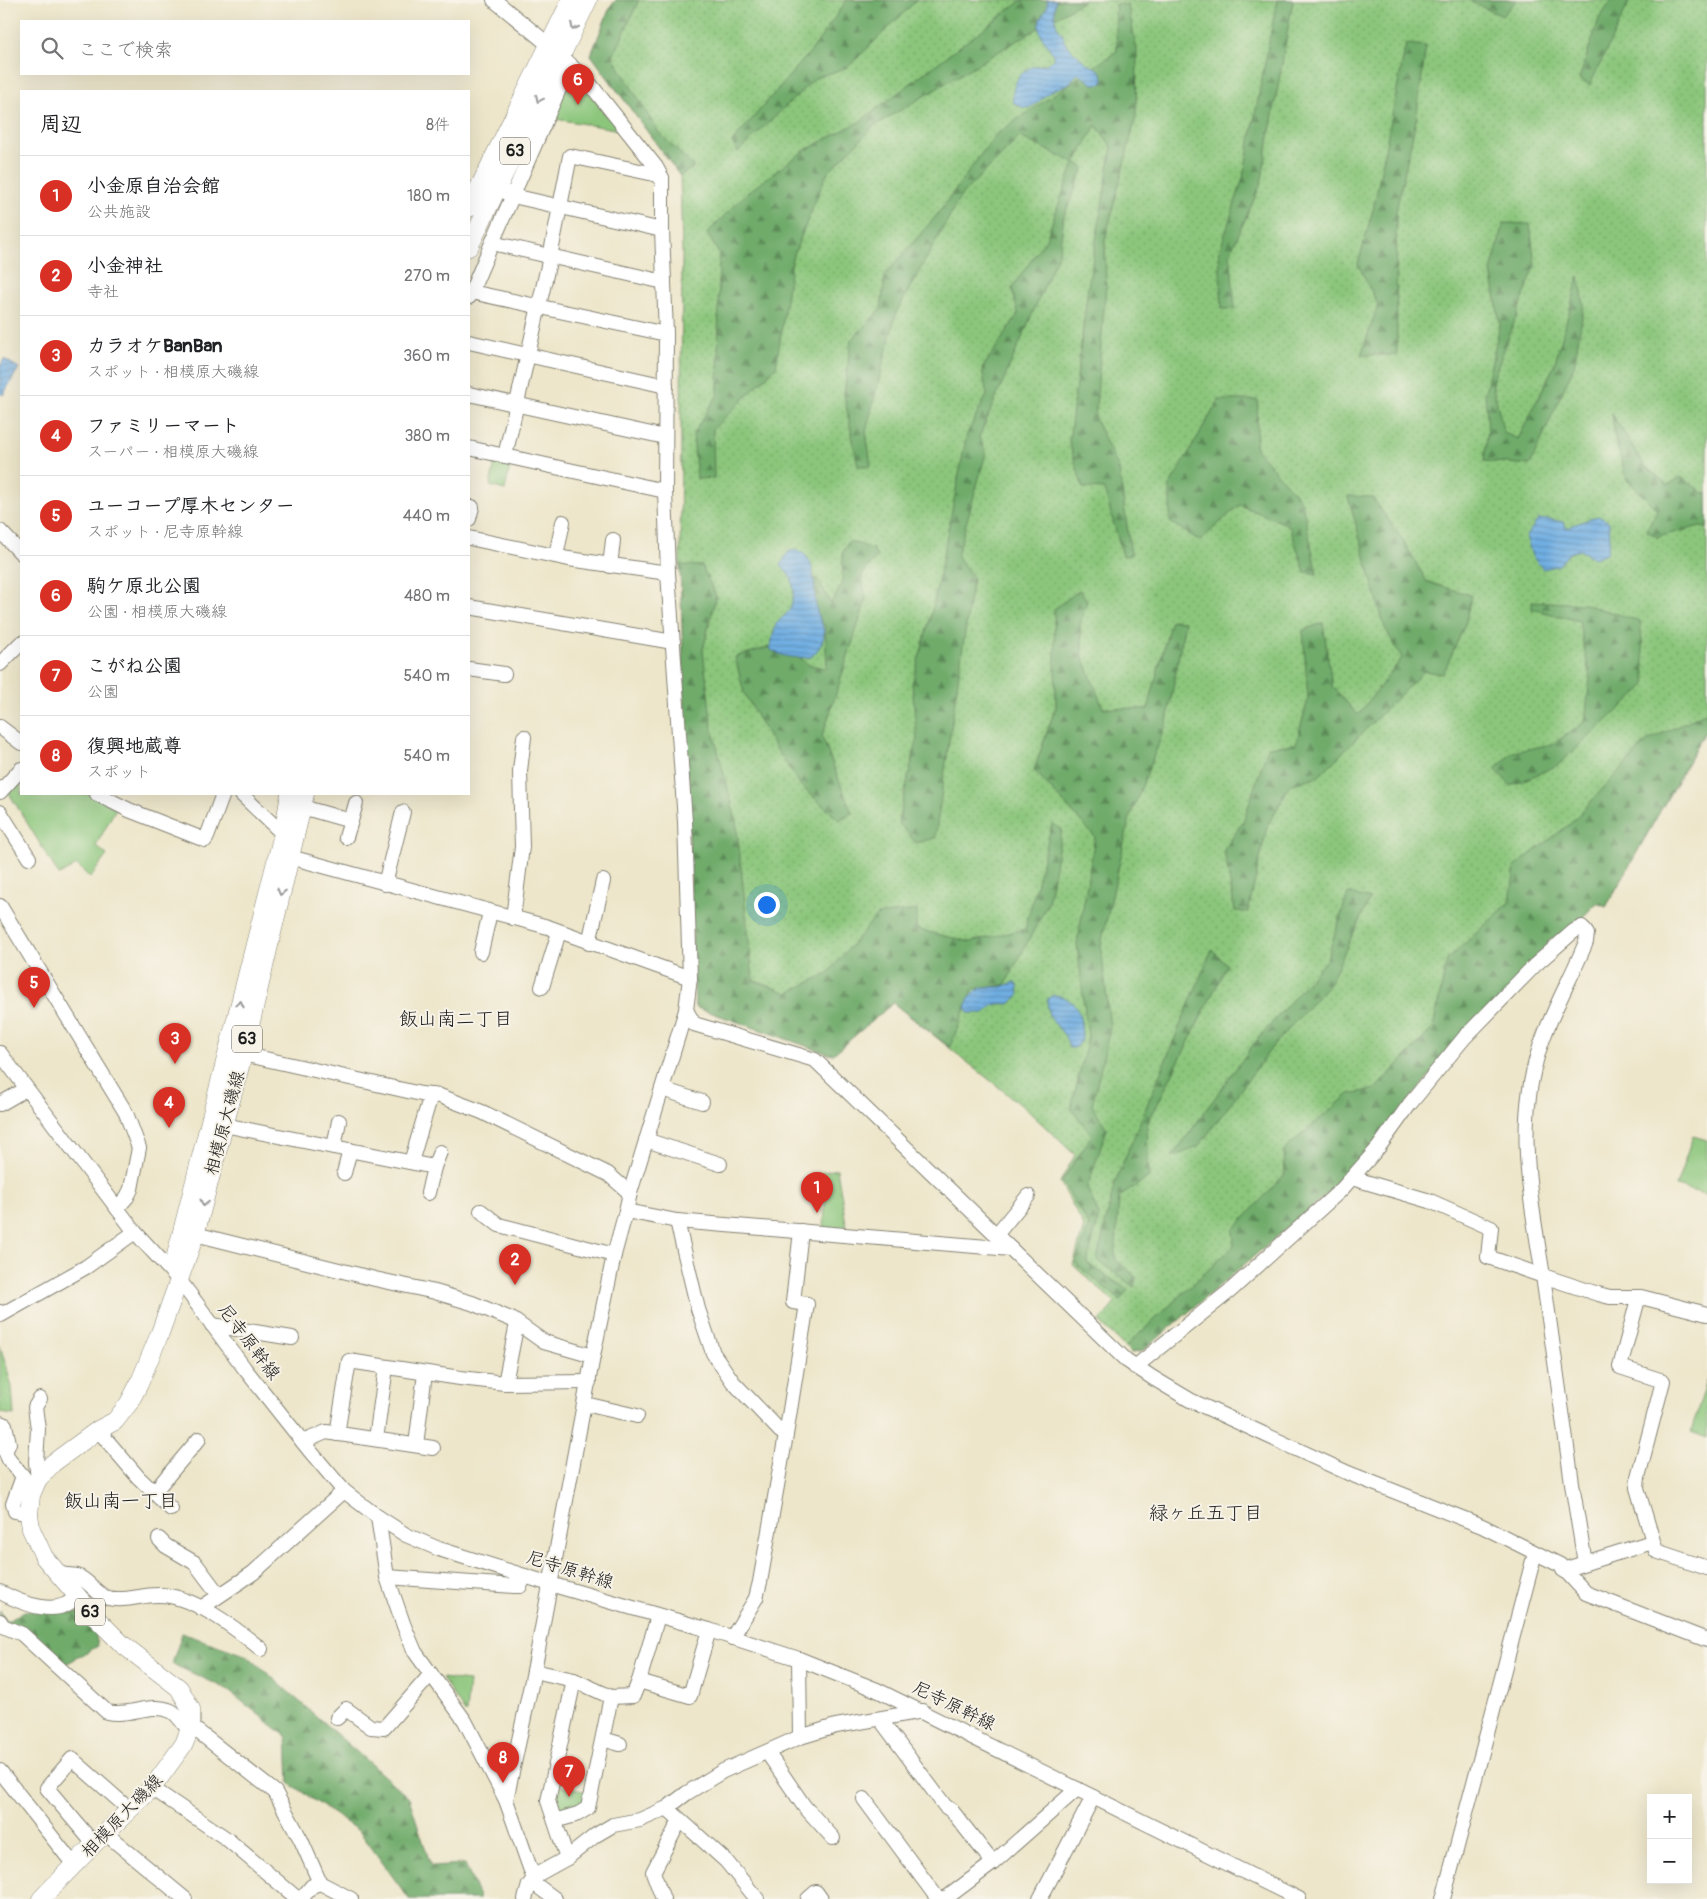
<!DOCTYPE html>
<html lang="ja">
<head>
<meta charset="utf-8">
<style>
  :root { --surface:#fff; --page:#f6f6f6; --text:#202124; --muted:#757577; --line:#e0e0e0; --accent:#d93025 }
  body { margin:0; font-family:Pangolin,"Klee One",sans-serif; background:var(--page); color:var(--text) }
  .controls { position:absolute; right:15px; bottom:15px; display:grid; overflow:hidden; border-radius:0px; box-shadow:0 5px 20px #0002 }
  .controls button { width:45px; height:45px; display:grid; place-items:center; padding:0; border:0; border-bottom:1px solid var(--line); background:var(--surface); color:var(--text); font:25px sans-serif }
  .you { position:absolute; left:766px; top:904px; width:18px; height:18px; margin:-12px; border:4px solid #fff; border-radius:50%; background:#1a73e8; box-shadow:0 0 0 8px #1a73e833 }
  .badge { display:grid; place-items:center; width:32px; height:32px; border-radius:50%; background:var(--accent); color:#fff; font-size:16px; font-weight:700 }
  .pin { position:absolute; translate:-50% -41px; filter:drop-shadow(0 1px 2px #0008) }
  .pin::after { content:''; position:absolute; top:26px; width:18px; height:15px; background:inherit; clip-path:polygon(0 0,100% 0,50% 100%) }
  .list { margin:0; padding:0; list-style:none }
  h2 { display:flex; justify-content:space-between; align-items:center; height:65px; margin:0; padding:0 20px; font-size:21px }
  h2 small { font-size:16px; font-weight:400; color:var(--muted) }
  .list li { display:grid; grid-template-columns:32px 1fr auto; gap:15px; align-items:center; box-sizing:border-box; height:80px; padding:0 20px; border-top:1px solid var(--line) }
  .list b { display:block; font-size:19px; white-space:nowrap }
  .list p { margin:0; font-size:16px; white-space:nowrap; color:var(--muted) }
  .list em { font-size:16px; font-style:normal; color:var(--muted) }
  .icon { flex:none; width:28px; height:28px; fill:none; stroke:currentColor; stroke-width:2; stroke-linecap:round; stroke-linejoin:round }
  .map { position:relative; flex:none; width:1707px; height:1899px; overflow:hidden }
  .search { position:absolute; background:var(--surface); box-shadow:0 5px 20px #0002; left:20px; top:20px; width:450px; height:55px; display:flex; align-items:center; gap:12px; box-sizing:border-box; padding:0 18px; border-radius:0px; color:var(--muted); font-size:19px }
  .panel { position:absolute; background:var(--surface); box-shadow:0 5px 20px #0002; left:20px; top:90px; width:450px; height:705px; border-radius:0px }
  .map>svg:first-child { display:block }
</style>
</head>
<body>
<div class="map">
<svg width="1707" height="1899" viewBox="0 0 1707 1899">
  <defs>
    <pattern id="grass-dots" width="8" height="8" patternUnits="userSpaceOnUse" patternTransform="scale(1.25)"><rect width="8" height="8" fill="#8bc67b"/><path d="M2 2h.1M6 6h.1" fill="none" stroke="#77aa6a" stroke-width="1.8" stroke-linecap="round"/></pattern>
    <pattern id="forest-firs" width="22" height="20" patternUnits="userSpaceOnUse" patternTransform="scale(1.25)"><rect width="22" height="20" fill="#70ab6b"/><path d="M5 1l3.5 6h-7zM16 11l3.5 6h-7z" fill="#5b8a57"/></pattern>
    <pattern id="water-rules" width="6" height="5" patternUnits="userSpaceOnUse" patternTransform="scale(1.25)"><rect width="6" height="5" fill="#70aee2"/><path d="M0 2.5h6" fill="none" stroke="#5b8db6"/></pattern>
  </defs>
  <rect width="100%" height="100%" fill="#f7f3e8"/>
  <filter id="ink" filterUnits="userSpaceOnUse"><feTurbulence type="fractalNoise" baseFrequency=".02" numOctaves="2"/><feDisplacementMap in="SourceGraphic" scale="10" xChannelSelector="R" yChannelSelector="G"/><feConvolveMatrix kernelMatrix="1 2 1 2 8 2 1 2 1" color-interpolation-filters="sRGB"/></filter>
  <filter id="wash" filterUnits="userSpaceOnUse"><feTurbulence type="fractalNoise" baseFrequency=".0096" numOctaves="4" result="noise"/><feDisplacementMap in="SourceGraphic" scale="20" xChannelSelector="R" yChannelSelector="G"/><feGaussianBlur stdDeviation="1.12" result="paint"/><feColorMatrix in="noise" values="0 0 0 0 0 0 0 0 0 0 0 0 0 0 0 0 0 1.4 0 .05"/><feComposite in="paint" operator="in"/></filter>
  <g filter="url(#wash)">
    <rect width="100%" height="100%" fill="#ede6ca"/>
    <path fill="url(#grass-dots)" stroke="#54714c" d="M616,0H1707V728L1606,907L1597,903L1143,1351L1131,1353L1099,1322L1115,1303L1073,1265L1084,1226L1060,1182L1075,1155L1026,1109L893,1003L832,1055L695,1007L680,565L682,253L680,176L591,55L611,5Z"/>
    <g fill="url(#forest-firs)" stroke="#466444">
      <path d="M616,0H639L613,57L659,133L694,167L680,176L591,55L611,5Z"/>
      <path d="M847,0H917L848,67L815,78L738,152L732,142L812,50Z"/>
      <path d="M1022,0H1085L874,126L826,175L792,259L776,367L713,429L714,478L697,479L693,434L718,394L719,254L707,233L747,193L802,152L859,122Z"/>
      <path d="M1277,0H1293L1261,184L1230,253L1235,309H1222L1219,253L1243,178Z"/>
      <path d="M1472,0H1517L1502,16L1471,2Z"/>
      <path d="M1612,0H1630L1590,85L1579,79L1599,19Z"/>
      <path d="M1115,4L1128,5L1137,51L1136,117L1105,240L1106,285L1095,419L1119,469L1131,555L1123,556L1104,489L1083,488L1069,442L1088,287L1112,147L1096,125L1075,163L1084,167L1064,216L1059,252L979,437L986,453L957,556L973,577L935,838L916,843L898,822L917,740L912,684L933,607L967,434L987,395L982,369L1018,314L1012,288L1046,239L1074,163L1020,137L962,194L896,313L866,431L871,466H858L844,395L851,340L881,309L885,275L937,215L995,135L1117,51Z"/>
      <path d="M1406,44L1426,46L1416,120L1396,211L1397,355H1361L1378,305L1358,264L1374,206Z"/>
      <path d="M1504,223L1530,224L1535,266L1492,382L1504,433L1518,439L1554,366L1579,276L1584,305L1574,366L1530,465L1484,461L1488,429L1485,393L1500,324L1491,271Z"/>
      <path d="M1219,400H1258L1256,449L1302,502L1317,574L1305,572L1289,525L1239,505L1200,541L1170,522V485Z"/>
      <path d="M1612,414L1645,466L1668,485L1681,477L1705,494L1707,493V528L1697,527L1657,537L1647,531L1657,510L1627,480L1615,439Z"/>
      <path d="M1348,496L1372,497L1402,539L1427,582L1471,595L1466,622L1443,674L1424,671L1319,776L1290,785L1267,827L1248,912L1235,911L1224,850L1243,822L1268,747L1296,744L1308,699L1303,630L1323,623L1332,686L1358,715L1402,658L1385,628Z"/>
      <path d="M849,541L873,549L877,557L862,575L866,600L822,737L852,813L839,820L801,786L771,741L744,693L735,657L773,646L795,653L809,665L827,668L825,625L813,619L811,580L817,579C824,587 825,596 831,603L842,585L843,552Z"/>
      <path d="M680,565L702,566L716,596L703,650L712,728L736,820L753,980L788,993L828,973L877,915L917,910L916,929L970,942L1025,929L1052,824L1062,829L1048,903L1005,985L973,989L950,1047L893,1003L832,1055L695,1007Z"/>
      <path d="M1080,590L1087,601L1080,624L1083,657L1103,708L1148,709L1171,620L1185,621L1167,722L1130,817L1101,944L1110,1029L1092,1105L1107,1129L1087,1188L1099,1216L1087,1263L1128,1290L1120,1300L1075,1263L1089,1226L1062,1181L1092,1135L1071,1109L1088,1037L1077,944L1095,837L1034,770L1056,706L1054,609Z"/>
      <path d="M1532,601L1584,604L1640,621L1646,685L1558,765L1511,786L1495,769L1513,752L1553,744L1585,722L1590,678L1579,621L1532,609Z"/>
      <path d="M1707,707V728L1606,907L1597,903L1463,1034L1348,1176L1143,1351L1131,1353L1125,1347L1234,1246L1233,1230L1285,1174L1284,1150L1349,1094L1375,1089L1433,1028L1447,960L1510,902L1515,866L1570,824L1647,741L1705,713Z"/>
      <path d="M1348,893L1370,899L1329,984L1273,1046L1198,1147L1172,1157L1253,1045L1327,959Z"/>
      <path d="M1212,949L1227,965L1147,1125L1149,1177L1119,1197L1115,1259L1136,1277L1134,1287L1097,1260L1115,1182Z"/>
      <path d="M0,1611L7,1622L24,1611L83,1613L94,1626L98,1646L66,1664L27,1632L6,1625L0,1615Z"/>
      <path d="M182,1633L248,1656L409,1798L431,1866L465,1864L480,1899H409L360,1832L289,1783L287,1737L225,1688L172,1664Z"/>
    </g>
    <g fill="#8bc67b" stroke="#54714c">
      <path d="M574,75L620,130L550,118L565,82Z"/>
      <path d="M496,458L511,462L505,490L490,486Z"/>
      <path d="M21,774V794H92L116,808L96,846L107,855L90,878L77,865L59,875L7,790Z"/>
      <path d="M1693,1136L1707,1140V1195L1676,1186Z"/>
      <path d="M837,1169L847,1229L824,1228L825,1202L813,1201L814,1174Z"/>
      <path d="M0,1345L12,1387L14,1415L0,1413Z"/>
      <path d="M1707,1380V1438L1691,1432Z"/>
      <path d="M442,1678L469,1681L466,1714Z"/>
      <path d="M555,1785L587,1792C584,1808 572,1808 559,1812L555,1810Z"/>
    </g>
    <g fill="url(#water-rules)" stroke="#46657f">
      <path d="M1047,0H1056C1054,7 1054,18 1057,26C1060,32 1064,34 1064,41C1070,49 1077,55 1084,61C1092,69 1105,67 1103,83L1093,84L1081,75L1077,74C1074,77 1073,80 1069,83C1063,87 1056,88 1050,92C1036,101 1031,116 1013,102C1011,87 1018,73 1032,67C1041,64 1047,66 1054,59C1052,47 1039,38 1039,26C1038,17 1049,10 1047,0Z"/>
      <path d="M4,359L19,368L3,395L0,393V366Z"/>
      <path d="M1598,516L1609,522L1610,539L1607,553L1594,558L1580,550L1569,553L1559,565L1543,569L1532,556L1526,536L1538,520L1548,519L1563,522L1565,527L1569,528L1573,525Z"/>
      <path d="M794,550C820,554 812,592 817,611C818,619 824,625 824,633C824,643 817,651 811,657C796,658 783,658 770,649L776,624L790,610L794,593L792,579L781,565L788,552Z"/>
      <path d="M1014,982L1018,985L1019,995L1010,1004C995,1003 994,1004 984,1013H968L966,1009L968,999L979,989L984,987H1002Z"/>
      <path d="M1056,995C1081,1000 1081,1019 1082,1039L1075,1048H1069L1065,1036L1049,1016L1047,1000L1051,996Z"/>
    </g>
  </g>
  <g filter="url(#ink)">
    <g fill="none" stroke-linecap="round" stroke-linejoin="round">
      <g stroke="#848173" stroke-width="16">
        <g id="minor">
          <path d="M494,0L549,45L590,84L656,167L662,178V230L666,334L665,491L668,573L685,822L690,978L686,1010L630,1193L626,1211L614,1255L593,1356L534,1671L574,1680L611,1697L633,1696L639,1681L658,1616"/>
          <path d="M662,178L654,174L570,156L550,257L505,456L665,491"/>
          <path d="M505,192L513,196L662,230"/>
          <path d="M492,243L570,64"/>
          <path d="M471,292L666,334"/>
          <path d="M469,297L492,243L664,282"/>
          <path d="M469,342L666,386"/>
          <path d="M469,394L665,437"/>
          <path d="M469,448L505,456"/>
          <path d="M469,519L472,507"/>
          <path d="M0,531L21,553"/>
          <path d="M469,538L569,559L668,573"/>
          <path d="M556,556L563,522"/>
          <path d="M610,566L613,540"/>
          <path d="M469,607L673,642"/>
          <path d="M0,664L21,643"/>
          <path d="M469,669L504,674"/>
          <path d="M0,727L21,743"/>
          <path d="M0,792L21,769"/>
          <path d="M97,794L129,810L205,840L207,837L223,794"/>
          <path d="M241,794L283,834L290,857L548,927L690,978"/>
          <path d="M302,807L351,821L356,803"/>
          <path d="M0,812L29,858"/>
          <path d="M346,837L351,821"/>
          <path d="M385,884L403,812"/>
          <path d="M0,906L126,1113L139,1148L131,1189L127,1197L117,1208"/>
          <path d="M513,918L522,847L520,771L524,737"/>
          <path d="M589,943L603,881"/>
          <path d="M481,952L490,912"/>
          <path d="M542,987L559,932"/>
          <path d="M686,1010L694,1024L815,1060L1126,1360L1153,1378L1190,1400L1348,1473L1482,1526L1560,1565L1586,1593L1707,1640"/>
          <path d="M234,1052L421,1094L440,1096L482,1112L608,1174L630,1193"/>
          <path d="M0,1053L135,1232L180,1281L245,1369L310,1451L344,1491L378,1517L406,1535L439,1549L550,1584L709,1630L799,1659L877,1690L1299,1899"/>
          <path d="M662,1089L702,1102"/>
          <path d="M0,1104L26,1089"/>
          <path d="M214,1123L434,1167L428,1193"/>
          <path d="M646,1140L720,1164"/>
          <path d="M334,1147L339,1121"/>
          <path d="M411,1162L431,1095"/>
          <path d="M434,1167L440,1152"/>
          <path d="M344,1173L350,1150"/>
          <path d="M1352,1178L1430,1201L1491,1228L1488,1257L1543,1276L1573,1490L1585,1563"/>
          <path d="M481,1211L499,1225L614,1255"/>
          <path d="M626,1211L677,1221L1011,1249"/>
          <path d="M677,1221L698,1309L713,1353L733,1382L780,1431L786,1435"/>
          <path d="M187,1232L375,1279L435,1292L472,1303L513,1320L544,1342L593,1356"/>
          <path d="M996,1235L1028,1196"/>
          <path d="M1636,1297L1637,1303L1620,1367L1663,1381L1638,1477L1637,1488L1656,1551L1707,1568"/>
          <path d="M0,1312L1,1315L86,1267L135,1232"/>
          <path d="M212,1325L292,1338"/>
          <path d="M1135,1367L1231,1290L1342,1189L1378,1148L1409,1105L1464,1038L1535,965L1574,931L1582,927L1587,934L1586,942C1573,974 1556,1004 1544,1036C1513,1116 1530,1194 1543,1276L1598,1294L1610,1297H1641L1707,1314"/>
          <path d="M505,1383L589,1382"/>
          <path d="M585,1404L637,1416"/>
          <path d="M0,1423L5,1425L9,1443L6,1450"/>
          <path d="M98,1430L138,1477L171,1509"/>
          <path d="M337,1434L349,1361L460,1378L505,1383L517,1323"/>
          <path d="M376,1439L386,1367"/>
          <path d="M0,1440L9,1460L23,1476L13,1504L15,1511L29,1514"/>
          <path d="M303,1442L326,1432L433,1448"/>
          <path d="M416,1445L425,1373"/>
          <path d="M38,1479L36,1462L38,1429L35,1407L40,1399"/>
          <path d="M154,1492L199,1439"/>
          <path d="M378,1517L387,1577L404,1626L415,1652L465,1721L506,1800L536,1885L555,1899"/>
          <path d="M159,1539L166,1546L195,1563L219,1595"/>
          <path d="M1563,1570L1652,1542"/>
          <path d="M58,1574C64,1575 71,1575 77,1576C88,1579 96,1595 108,1598C124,1602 141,1595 157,1595C192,1594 235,1628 261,1649"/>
          <path d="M387,1577L514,1586H520L525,1576"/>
          <path d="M0,1592C21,1603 59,1619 76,1596"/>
          <path d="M201,1608L253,1573L344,1491"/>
          <path d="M0,1621L3,1626L22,1634L107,1712C128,1717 151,1702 171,1711C178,1714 185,1726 190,1732"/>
          <path d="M732,1638L756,1598L760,1582L786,1435L807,1304L793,1302L801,1231"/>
          <path d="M799,1659L800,1737"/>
          <path d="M639,1681L690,1696L709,1630"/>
          <path d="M337,1718L346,1709L371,1727L384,1728L431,1674"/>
          <path d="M880,1719L945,1806L952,1811L993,1863"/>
          <path d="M191,1726L275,1792L301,1840L320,1883"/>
          <path d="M603,1739L620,1744"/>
          <path d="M767,1752L804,1806L833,1838"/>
          <path d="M0,1771L74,1865"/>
          <path d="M152,1788L227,1839L298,1899"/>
          <path d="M864,1799L938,1899"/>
          <path d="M506,1800L534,1671"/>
          <path d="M667,1808L726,1861L757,1899"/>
          <path d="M555,1821L578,1814L588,1808L611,1697"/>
          <path d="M105,1833L185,1899"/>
          <path d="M94,1844L47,1788L72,1759L130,1810"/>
          <path d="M567,1858L548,1801L574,1680"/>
          <path d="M301,1899L312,1886L320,1883L351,1899"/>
          <path d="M525,1899L529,1885L538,1874L567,1858L596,1835L613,1825L640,1820L667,1808L687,1793L723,1771L800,1737L836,1726L923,1711"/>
          <path d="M663,1899L653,1872L680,1820"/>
          <path d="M808,1899L816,1892L821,1899"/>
          <path d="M945,1899L993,1863L1077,1789"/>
          <path d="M1040,1899L1093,1797"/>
          <path d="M1443,1899L1535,1553"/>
        </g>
      </g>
      <g stroke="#848173" stroke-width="19">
        <g id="major">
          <path d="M469,208L571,0"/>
          <path d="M469,247L588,0"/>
          <path d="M175,1259L283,834L290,794"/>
          <path d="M41,1899L94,1844L152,1788L184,1744L191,1726V1709L179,1688L122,1644L97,1619L44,1557L31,1529L29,1514L31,1495L38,1479L53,1463L98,1430L115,1421L129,1403L139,1384L160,1333L195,1235L243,1055L305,794"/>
        </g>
      </g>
      <use href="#minor" stroke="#fff" stroke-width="14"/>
      <use href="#major" stroke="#fff" stroke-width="18"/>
    </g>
    <defs><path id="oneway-chevron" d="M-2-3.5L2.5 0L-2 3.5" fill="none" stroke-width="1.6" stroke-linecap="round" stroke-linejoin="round" transform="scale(1.25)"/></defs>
    <g stroke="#999">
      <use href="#oneway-chevron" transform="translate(574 27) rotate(117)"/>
      <use href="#oneway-chevron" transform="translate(539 99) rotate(116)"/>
      <use href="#oneway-chevron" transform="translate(281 892) rotate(104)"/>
      <use href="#oneway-chevron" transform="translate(240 1004) rotate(-77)"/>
      <use href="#oneway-chevron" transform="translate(204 1203) rotate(105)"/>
    </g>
  </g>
  <g text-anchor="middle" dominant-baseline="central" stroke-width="4" stroke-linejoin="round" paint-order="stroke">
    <g fill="#f7f3e8" stroke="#5e5c59" stroke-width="1">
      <rect x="500" y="137.5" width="30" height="27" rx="4"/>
      <rect x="232" y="1025.5" width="30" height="27" rx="4"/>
      <rect x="75" y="1598.5" width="30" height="27" rx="4"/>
    </g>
    <g font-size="16" font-weight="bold" fill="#1c1c1c">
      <text x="515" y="151">63</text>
      <text x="247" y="1039">63</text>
      <text x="90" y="1612">63</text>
    </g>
    <g font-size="18" fill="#1c1c1c" stroke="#f7f3e8">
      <text transform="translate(225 1123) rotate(-75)">相模原大磯線</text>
      <text transform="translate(249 1342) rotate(53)">尼寺原幹線</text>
      <text transform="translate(570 1570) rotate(17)">尼寺原幹線</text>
      <text transform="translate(954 1706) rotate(26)">尼寺原幹線</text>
      <text transform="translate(122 1816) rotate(-46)">相模原大磯線</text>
    </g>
    <g font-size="19" fill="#1c1c1c" stroke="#f7f3e8">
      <text x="456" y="1019">飯山南二丁目</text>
      <text x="121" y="1501">飯山南一丁目</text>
      <text x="1206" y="1513">緑ヶ丘五丁目</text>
    </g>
  </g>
</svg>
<div class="controls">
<button>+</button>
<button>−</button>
</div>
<div class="you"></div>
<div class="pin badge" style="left:817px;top:1213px">1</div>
<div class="pin badge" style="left:515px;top:1285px">2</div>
<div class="pin badge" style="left:175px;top:1064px">3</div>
<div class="pin badge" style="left:169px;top:1128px">4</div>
<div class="pin badge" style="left:34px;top:1008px">5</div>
<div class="pin badge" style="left:578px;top:105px">6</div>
<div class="pin badge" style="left:569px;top:1797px">7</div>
<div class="pin badge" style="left:503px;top:1783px">8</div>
<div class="search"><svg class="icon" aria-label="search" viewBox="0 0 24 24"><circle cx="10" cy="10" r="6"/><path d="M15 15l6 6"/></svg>ここで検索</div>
<section class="panel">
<h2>周辺<small>8件</small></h2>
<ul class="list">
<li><span class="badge">1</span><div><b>小金原自治会館</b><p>公共施設</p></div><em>180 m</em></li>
<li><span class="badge">2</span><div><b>小金神社</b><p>寺社</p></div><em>270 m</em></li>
<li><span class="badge">3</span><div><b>カラオケBanBan</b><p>スポット · 相模原大磯線</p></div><em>360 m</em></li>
<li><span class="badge">4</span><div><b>ファミリーマート</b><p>スーパー · 相模原大磯線</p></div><em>380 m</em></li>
<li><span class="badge">5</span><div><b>ユーコープ厚木センター</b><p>スポット · 尼寺原幹線</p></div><em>440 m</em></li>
<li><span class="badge">6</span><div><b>駒ケ原北公園</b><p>公園 · 相模原大磯線</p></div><em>480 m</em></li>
<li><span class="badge">7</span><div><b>こがね公園</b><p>公園</p></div><em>540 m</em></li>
<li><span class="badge">8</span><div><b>復興地蔵尊</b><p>スポット</p></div><em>540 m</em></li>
</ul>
</section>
</div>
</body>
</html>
